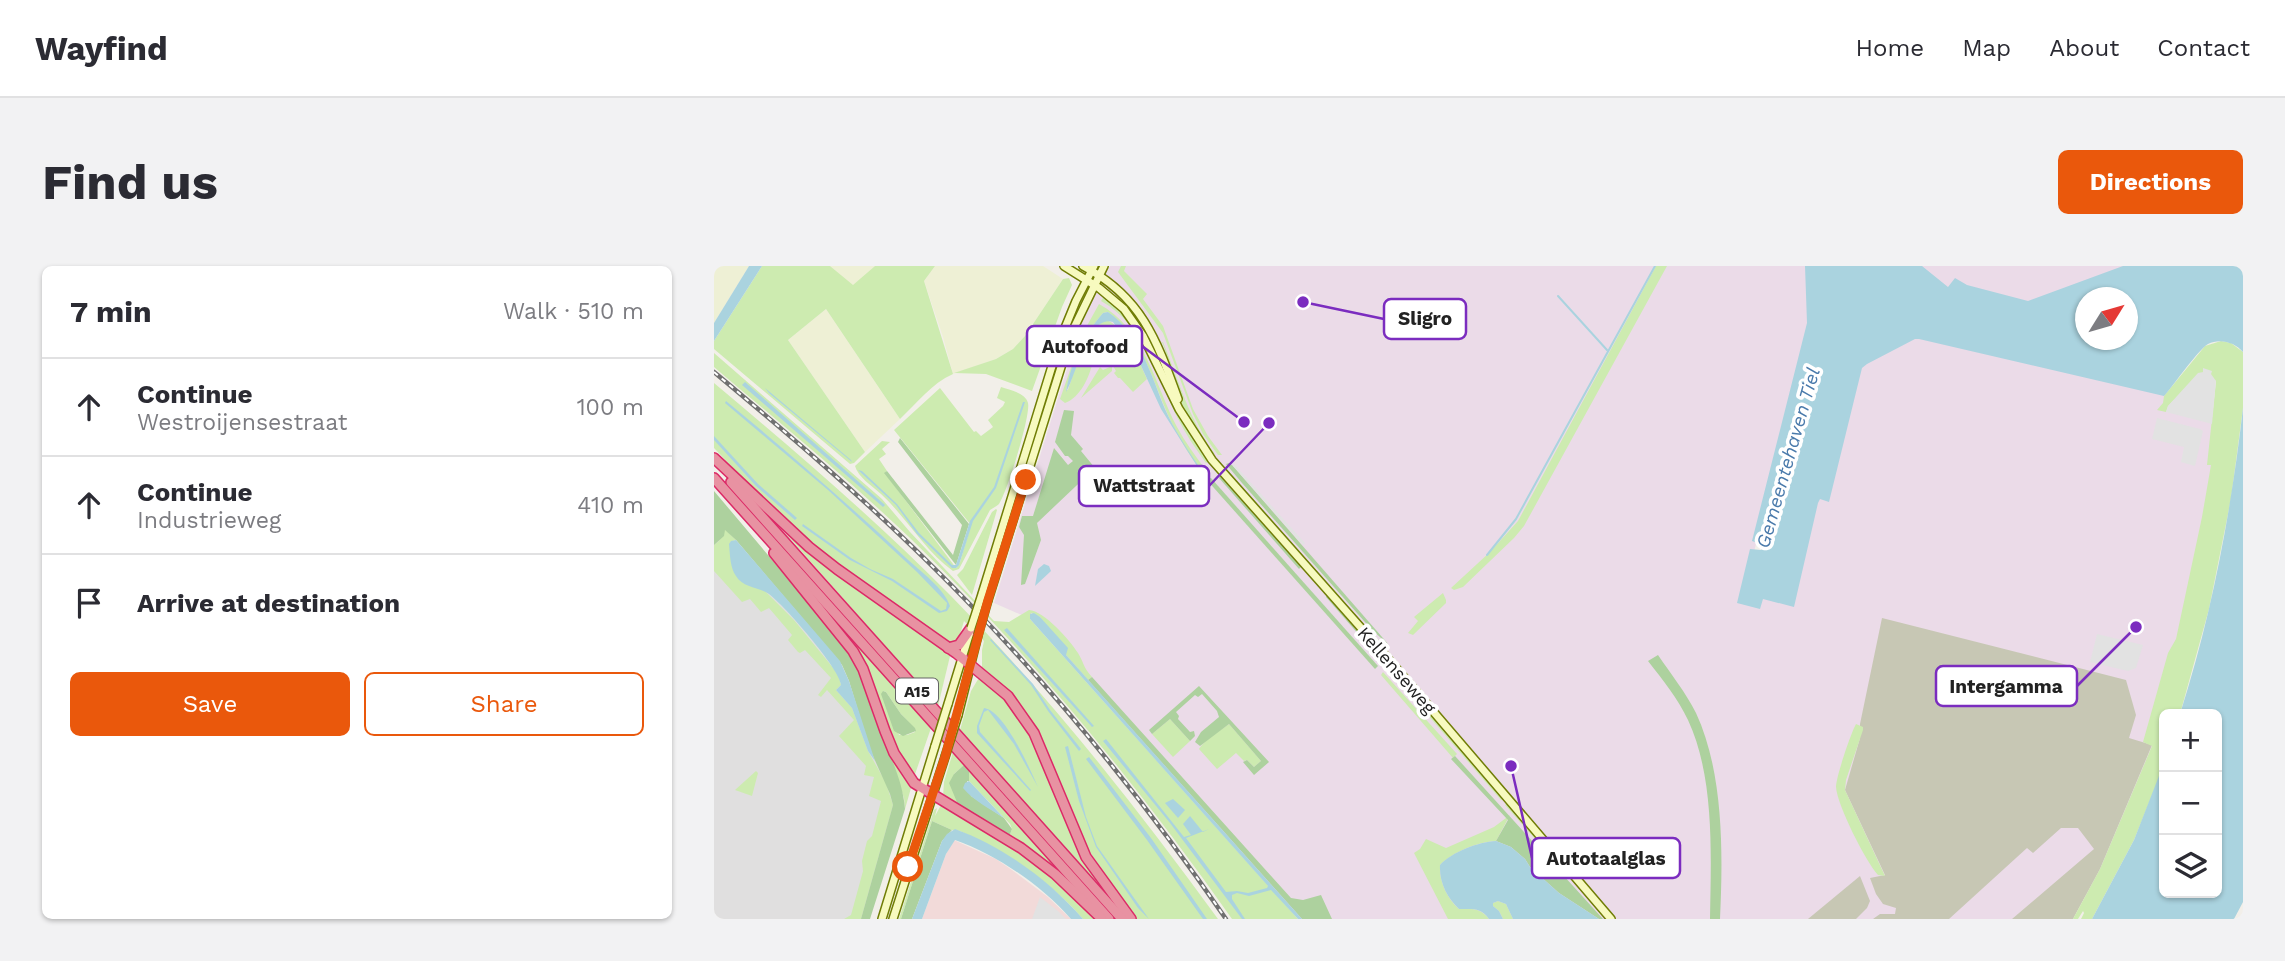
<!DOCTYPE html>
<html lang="en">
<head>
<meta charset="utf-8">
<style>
  :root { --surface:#fff; --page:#f2f2f3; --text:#2b2b33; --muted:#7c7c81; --line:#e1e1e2; --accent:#ea580c }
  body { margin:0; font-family:"Work Sans",sans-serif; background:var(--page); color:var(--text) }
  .controls { position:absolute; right:21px; bottom:21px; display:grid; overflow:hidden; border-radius:10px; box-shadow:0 2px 5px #0004 }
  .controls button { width:63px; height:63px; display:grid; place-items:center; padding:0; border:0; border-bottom:2px solid var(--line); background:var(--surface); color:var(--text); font:35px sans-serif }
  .compass { position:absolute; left:1361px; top:21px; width:63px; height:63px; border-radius:50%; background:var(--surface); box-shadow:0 2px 5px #0004; rotate:53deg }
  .stop { position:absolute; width:21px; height:21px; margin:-16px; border:5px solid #ea580c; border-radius:50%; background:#fff }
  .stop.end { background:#ea580c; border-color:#fff; box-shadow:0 2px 7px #0008 }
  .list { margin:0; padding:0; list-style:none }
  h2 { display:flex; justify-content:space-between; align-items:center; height:91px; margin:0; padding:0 28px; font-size:30px }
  h2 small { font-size:23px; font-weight:400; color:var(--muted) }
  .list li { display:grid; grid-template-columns:46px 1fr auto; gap:21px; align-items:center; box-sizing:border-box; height:98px; padding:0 28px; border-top:2px solid var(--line) }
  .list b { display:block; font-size:26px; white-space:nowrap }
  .list p { margin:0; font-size:23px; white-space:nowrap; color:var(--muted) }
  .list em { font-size:23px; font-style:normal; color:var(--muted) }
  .actions { display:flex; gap:14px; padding:21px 28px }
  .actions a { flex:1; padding:16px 0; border:2px solid var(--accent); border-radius:10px; text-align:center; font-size:24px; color:var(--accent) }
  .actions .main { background:var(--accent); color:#fff }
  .icon { flex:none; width:38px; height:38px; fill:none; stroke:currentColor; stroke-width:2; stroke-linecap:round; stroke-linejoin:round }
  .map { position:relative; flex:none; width:1529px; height:653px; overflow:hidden; border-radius:10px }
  header { display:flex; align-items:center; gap:42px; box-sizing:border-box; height:98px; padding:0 35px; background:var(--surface); border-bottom:2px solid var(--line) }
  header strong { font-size:33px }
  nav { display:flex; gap:38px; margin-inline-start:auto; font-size:24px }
  .intro { display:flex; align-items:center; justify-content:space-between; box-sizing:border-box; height:168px; padding:0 42px }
  h1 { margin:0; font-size:49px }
  .button { padding:18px 32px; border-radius:10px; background:var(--accent); color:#fff; font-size:24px; font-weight:700 }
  main { display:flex; gap:42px; padding:0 42px }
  aside { flex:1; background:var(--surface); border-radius:10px; box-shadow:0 2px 5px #0004 }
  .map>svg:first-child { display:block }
</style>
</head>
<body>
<header>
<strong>Wayfind</strong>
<nav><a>Home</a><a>Map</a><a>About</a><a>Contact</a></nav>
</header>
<div class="intro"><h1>Find us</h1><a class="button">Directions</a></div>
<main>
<aside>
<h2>7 min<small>Walk · 510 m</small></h2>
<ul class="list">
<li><svg class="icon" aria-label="ahead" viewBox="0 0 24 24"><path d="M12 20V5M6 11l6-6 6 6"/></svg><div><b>Continue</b><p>Westroijensestraat</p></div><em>100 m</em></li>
<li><svg class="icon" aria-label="ahead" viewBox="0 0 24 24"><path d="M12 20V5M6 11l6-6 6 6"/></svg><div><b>Continue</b><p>Industrieweg</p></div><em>410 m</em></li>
<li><svg class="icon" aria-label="arrive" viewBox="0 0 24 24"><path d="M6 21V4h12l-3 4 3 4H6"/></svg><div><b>Arrive at destination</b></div></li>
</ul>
<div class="actions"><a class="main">Save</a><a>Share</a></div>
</aside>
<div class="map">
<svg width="1529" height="653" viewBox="0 0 1529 653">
  <rect width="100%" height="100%" fill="#f2efe9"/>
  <path fill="#e0dfdf" d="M0,257L100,367L173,507L180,537L148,653H0Z"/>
  <path fill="#f2dad9" d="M240,574L282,593L298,604L334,631L357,653H208L232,588Z"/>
  <g fill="#ebdbe8">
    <path d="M396,0H1097L1098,58L1028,333L1100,228L1146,99L1202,70L1446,125L1517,148L1450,448V464L1393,597L1356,653H586L317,353L280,337L374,36Z"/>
    <path d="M1203,0H1418L1321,39L1234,23Z"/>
  </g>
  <g fill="#c7c7b4">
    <path d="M1168,352L1412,414L1422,449L1415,472L1438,479L1386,603L1359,653H1298L1380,583L1364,562H1347L1319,587L1313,582L1235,653H1159L1166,648H1181L1182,642L1169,638L1162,628L1156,612L1171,609L1131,524L1146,472V458Z"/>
    <path d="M1146,610L1156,635L1153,642L1142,653H1094Z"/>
  </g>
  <g fill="#eef0d5">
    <path d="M0,0H35L0,57Z"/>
    <path d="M116,0H161L139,20Z"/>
    <path d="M221,0H329L349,13L311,70L299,83L282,93L239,108L229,71L210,15Z"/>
    <path d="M112,43L186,153L151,186L74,74Z"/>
  </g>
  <g fill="#cdebb0" fill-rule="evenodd">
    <path d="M48,0H116L139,19L161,0H221L210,15L239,108C217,118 204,136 186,153L112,43L74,74L151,186L140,197L136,198L0,83V75Z"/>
    <path d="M407,0H412L410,5L433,28L429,33L449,60L479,143L494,170L508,189H504L489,168L479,148L449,67L404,6Z"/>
    <path d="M942,0H953L810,260L800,272L749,321L740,324L737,322L776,286L804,255Z"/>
    <path d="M355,12L358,19L348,41L318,125L272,108L240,107L282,93L299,83L311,70L349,13Z"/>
    <path d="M391,29C427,54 446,111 465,149C474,165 484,180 495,195L492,197C481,182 471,167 463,151C443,110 430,59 387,35Z"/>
    <path d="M385,38C431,63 441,119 463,161C471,176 481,189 491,203L488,206C475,190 460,164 451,142C437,108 425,69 394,46L389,47C370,68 360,97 352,124H354C362,101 369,67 391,54C408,56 426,97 433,113L419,126L406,112H404L400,107L402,105L399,100L404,99L414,87L410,85C410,69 398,58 382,70L379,81L376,79V90L379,96C375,111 367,131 351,137L346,133L369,67Z"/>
    <path d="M1507,75L1517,77L1529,86V142L1517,233L1495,343L1466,448H1450V497L1447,507L1420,574L1378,653H1367L1370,647L1369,645L1364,653H1359L1386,603L1438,480L1429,476L1454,387L1462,373L1488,251L1497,199H1493L1502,115L1486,107L1454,140L1452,146L1443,144L1449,137L1450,130L1491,80Z"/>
    <path d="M448,76H449C465,115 475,154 501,188C472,172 460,106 448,76Z"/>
    <path d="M0,87L168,233L196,266L280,355L295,356L315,344C330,345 356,374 364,387C370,397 369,401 378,411L374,414L352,389L326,351L317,347L316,353L584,653H518C422,516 316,388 196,272C133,212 66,157 0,101Z"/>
    <path d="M398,100V105L367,132L386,101L389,104Z"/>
    <path d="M0,117C81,185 162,254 237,330C335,430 421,539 504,653H423L375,585L331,481L318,456L293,423L268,401V384L270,375L250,355L244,375L235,377C187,343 136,311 91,273C59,245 30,213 0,182Z"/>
    <path d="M287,121C296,124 312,127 314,137C317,149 293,227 285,238C283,240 279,242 276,244L245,303L239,305C210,284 193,252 167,228C158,220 144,211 141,200L168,175L176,176L168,183L172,188L165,193L173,205L171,207L242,302L246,296L257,259L180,164L226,122L260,166L262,165L267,170L279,161L274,154L289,140L291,136L283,132Z"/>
    <path d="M282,243L283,244L258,329L243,309L249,303L278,246Z"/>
    <path d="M51,244L237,386L224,440Z"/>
    <path d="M11,263L22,274L16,276L52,326L80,354L125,409L127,419L122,424L138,442L154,485L172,517L179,539L147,653H130L137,649L149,605L148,595L153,575L158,570L167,535L155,530L160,511L150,509L152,500L125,470L140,454L113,424L107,431L104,429L117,412L91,384L86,387L84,386L74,374L78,369L55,342L47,346L36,333L28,336L0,305V279L5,275Z"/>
    <path d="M729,327L732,334V337L699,369L694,367L704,355L700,351Z"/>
    <path d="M116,349L217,462L199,514L192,506L141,384ZM169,425L172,426L187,448L201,463V466L193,469H185Z"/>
    <path d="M676,405L681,407L790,532L787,534Z"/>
    <path d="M669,406L743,488L739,492L667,409Z"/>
    <path d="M266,410L288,430L312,461L395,630L246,464L257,425Z"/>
    <path d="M456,453L476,475L459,491L438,468Z"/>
    <path d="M515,458L547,495L540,501L533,494L530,495L522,487L503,503L485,483C490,474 506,465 515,458Z"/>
    <path d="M1142,458L1149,461V464L1132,514L1131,524L1171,610L1164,609C1152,596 1123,539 1122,521C1122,511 1137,467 1142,458Z"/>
    <path d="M239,486L250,499L240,508L245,541L229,531L230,516Z"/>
    <path d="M175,487L187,508L197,522L191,543L190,532Z"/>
    <path d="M255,504L367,629L295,571L298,563L296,558L255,515Z"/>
    <path d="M42,505L44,507L38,530L21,524Z"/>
    <path d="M794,536L798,545L875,634L791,539Z"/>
    <path d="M227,539L232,540L320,595L381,653H369C333,612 293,589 246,565L238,564L218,555L187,653H185L220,544L223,542L221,550Z"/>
    <path d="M796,549L782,575C763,576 739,586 726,599C725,616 733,632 745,643C758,643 766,641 775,653H734L700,587L706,583L712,573L732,582L780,561Z"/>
    <path d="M784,635L792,638L799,653H789L785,645L779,640V637Z"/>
  </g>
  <g fill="#add19e">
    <path d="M350,144L360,145L357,169L369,183L367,185L381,202L323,257L327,274L311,318L307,319L310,269L305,261L308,250H319L340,182L354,199L359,195L354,190H351L341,176Z"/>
    <path d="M186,172L255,258L242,299L170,207L173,205L239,289L248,259L184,176Z"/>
    <path d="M515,197L519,200L675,379L658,364L528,217L512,198Z"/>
    <path d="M512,202L664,374L672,380L670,381L663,375L519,215Z"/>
    <path d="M506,210L587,301L585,303L505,212Z"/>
    <path d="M497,212L664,400L661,403L492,213Z"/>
    <path d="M0,225L135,385C148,410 154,435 164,461C175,487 189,515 191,543L156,653H147L179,539L176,528L155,481L135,415L128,399L22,274L11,264L10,270L0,279Z"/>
    <path d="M613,329L663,387L666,393L612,331Z"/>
    <path d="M944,389C957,408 972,427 982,447C1010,507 1009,589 1006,653H996C997,590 1001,512 974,454C964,433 949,414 934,395Z"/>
    <path d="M378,411L577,632L589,634L607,629L618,653H588L374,414Z"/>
    <path d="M485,420L555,496L540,509L529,496L533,494L540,501L547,495L515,458L486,480L481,476L487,466L505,451L503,445L488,428L484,431L481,429L462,446L465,450L464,453L476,466L480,465L481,470L476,475L456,453L438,468L435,464Z"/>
    <path d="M169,425L172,426L187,448L201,462L202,465L189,470L180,465L167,428Z"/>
    <path d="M741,490L889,653H885L845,627L816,601L811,593L797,581L782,575L794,554L737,493Z"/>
    <path d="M250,499L255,504V515H253L257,530L290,552L298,563L295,571L245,541L235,517L240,508Z"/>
    <path d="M218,555L238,564L228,575L198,653H187Z"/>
  </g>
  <g fill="#e2e2e2">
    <path d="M1489,102L1498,105L1497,108L1502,115L1498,158L1452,146L1454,140L1484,107L1489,106Z"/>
    <path d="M1443,152L1486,163L1489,165L1481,200L1467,196L1470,181L1438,173Z"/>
    <path d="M520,198L591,277L589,279L519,200Z"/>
    <path d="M1383,368L1429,379L1422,402L1414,405L1376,396Z"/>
    <path d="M326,631L344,645L352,653H318Z"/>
  </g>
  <g fill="#aad3df" fill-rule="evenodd">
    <path d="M35,0H48L0,75V57Z"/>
    <path d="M1091,0H1208L1234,21L1241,12L1253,19L1314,35L1409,0H1529V86C1521,76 1505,72 1494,78C1483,85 1460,119 1450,130L1205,73H1201L1153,98L1148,102L1115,236L1106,233L1104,237L1080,341L1049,333L1046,343L1023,337L1036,283L1047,284L1049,279L1038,275L1093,57ZM1372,32H1414V74H1372Z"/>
    <path d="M394,46C426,68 437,109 451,143C460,163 472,181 484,199L483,200L447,143L423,91L399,56C374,47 362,111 352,126C356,99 371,67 389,47Z"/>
    <path d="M31,116L171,239L169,241L28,119Z"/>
    <path d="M51,122L137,194L138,196L55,127Z"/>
    <path d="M12,135C74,186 134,238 192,292C206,305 230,322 236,340L233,345L225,347L178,315L136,294L88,260L89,258L137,292L156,303L179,313L227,345L232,343L233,337L203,306L114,224L11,137Z"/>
    <path d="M309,136H311L309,142L282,222L259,255L245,299L242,302H238L203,268L182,239L144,204L148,205L183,238L205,267L238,299H242L256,255L280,221Z"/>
    <path d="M1529,142V636L1520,653H1378L1420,574L1450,497V627H1503V448H1466C1498,348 1517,246 1529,142Z"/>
    <path d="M0,170L44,218L83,252L81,254L42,220L0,174Z"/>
    <path d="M22,274L126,395L135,415L161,495L154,485L138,442L122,424L127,419C126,403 70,339 55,328C45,321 29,322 22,310C16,302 16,288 15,278L17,275Z"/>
    <path d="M330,298L335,300L337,305L321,320L324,303Z"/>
    <path d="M320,347L326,351L354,382L352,389L588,653H584L557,624L535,630L523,627L518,629V633L531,653H528L456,557L389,475L392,473L470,571L477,569L469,558L476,550L489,566L495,563L472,572L512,626L523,625L534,627L553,622L554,620L316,353V348Z"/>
    <path d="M293,362L380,460L378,461L290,364Z"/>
    <path d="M277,373L319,418L336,444L367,483L365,485L334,445L317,419L276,374Z"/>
    <path d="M270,442C290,444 316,503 324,521L300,478L274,444L270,446L265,460L266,466L317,524L316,525L263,467V460Z"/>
    <path d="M354,480L372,551L383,580L435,653L424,642L382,581L365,535L351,481Z"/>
    <path d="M375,491L437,572L493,653H489L433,574L372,493Z"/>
    <path d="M255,515L290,552C276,543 260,535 249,522L251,517Z"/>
    <path d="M459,533L471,544L464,552L451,537Z"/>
    <path d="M241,563C290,581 335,614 369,653H357C327,619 283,589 241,574L232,588L208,653H198L228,575L233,568Z"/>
    <path d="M782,575L797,581L811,593L816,601L845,627L885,653H799L792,638L784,635L779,637V640L785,645L789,653H775C767,641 758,643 745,643C733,632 725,616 726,599C738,586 764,576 782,575Z"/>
  </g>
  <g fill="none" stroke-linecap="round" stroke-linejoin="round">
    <g stroke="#aad3df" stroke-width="2">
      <path d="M844,30L893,84"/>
      <path d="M773,289L802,253L941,0"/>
    </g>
    <g stroke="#707d05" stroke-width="10">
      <g id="secondary">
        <path d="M350,0L385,22L410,43L429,70L465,143L498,194L664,381L897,653"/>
        <path d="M369,0C428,31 443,75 464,133"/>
        <path d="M268,328L346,74L362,35L380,0"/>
        <path d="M274,334L358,66L390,0"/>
        <path d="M234,438L256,366"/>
        <path d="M244,449L264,369"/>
        <path d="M168,653L221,480"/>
        <path d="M179,653L231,491"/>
      </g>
    </g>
    <g stroke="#dc2a67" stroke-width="12">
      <g id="highway">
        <path d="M0,192L95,281L123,303L242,387L294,430L320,467L372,591L417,653"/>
        <path d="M0,212L395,653"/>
        <path d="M17,216L408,653"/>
        <path d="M60,287L139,385L149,403L171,465L180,487L200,517L307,582L341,608L387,652"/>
        <path d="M234,382L245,379L257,362"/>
      </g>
    </g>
    <use href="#secondary" stroke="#f7fabf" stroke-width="7"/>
    <use href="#highway" stroke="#e892a2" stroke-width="9"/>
    <g stroke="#707070" stroke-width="4.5">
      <path id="rail" d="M0,106C73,167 146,229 214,296C325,405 424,525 512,653"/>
    </g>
    <use href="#rail" stroke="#fff" stroke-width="2" stroke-dasharray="5" stroke-linecap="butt"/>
    <g stroke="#707d05" stroke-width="10" stroke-linecap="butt">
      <g id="secondary-bridge">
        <path d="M257,362L268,328"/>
        <path d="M264,369L274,334"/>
        <path d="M221,480L234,438"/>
        <path d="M231,491L244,449"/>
      </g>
    </g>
    <use href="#secondary-bridge" stroke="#f7fabf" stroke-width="7"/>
  </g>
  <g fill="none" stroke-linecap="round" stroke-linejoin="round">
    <path stroke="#ea580c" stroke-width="9" d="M194,601L231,491L274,334L312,214"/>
  </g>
  <g text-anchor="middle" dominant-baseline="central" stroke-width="7" stroke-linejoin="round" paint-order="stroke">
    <rect fill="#fff" stroke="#646464" stroke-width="2" x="182" y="412.5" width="42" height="25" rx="5"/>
    <g font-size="16" font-weight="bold" fill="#222">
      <text x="203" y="425">A15</text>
    </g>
    <g font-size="18" fill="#222" stroke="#fff">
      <text transform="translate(683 404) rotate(49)">Kellenseweg</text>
    </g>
    <g font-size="19" font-style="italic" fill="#4a7aab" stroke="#fff">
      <text transform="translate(1074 192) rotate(-74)">Gemeentehaven Tiel</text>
    </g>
  </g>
  <path fill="none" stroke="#7b2cbf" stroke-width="2.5" d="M589 36L670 53M530 156L428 80M555 157L495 220M1422 361L1363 420M797 500L818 592"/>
  <g fill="#7b2cbf" stroke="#fff" stroke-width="2.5">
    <circle cx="589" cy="36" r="7"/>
    <circle cx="530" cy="156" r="7"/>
    <circle cx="555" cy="157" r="7"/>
    <circle cx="1422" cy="361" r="7"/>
    <circle cx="797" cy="500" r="7"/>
  </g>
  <g fill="#fff" stroke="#7b2cbf" stroke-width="2.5">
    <rect x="670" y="33" width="82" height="40" rx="7"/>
    <rect x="313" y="60" width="115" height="40" rx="7"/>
    <rect x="365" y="200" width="130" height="40" rx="7"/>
    <rect x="1222" y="400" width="141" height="40" rx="7"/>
    <rect x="818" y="572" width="148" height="40" rx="7"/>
  </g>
  <g font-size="19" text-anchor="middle" font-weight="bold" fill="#222">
    <text x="711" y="59">Sligro</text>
    <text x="371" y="87">Autofood</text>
    <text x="430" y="226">Wattstraat</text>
    <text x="1292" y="427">Intergamma</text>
    <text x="892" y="599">Autotaalglas</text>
  </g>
</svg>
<div class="controls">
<button>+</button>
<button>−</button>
<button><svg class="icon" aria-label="layers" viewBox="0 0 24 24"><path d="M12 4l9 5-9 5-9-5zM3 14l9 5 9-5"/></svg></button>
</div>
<svg class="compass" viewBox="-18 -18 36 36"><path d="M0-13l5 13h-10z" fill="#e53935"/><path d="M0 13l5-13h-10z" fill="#7c7c81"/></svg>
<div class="stop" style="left:194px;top:601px"></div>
<div class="stop end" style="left:312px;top:214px"></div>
</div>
</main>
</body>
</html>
